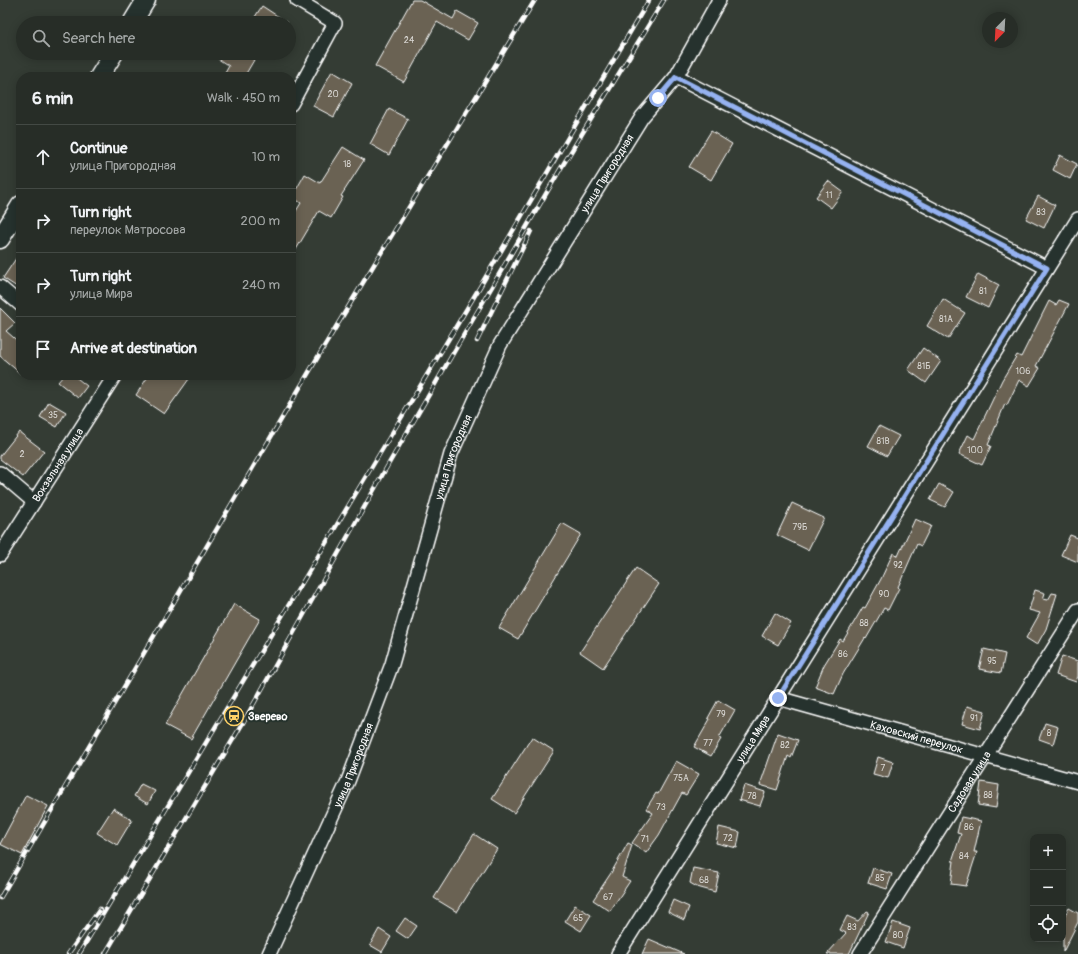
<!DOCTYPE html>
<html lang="en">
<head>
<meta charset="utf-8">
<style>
  :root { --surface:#272d27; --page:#333933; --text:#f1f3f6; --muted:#a4a8a7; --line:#434944 }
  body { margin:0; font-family:Pangolin,sans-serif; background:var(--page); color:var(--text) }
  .controls { position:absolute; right:12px; bottom:12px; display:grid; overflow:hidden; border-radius:8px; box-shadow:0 2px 10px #0003 }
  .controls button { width:36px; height:36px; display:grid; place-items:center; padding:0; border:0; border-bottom:1px solid var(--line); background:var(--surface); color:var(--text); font:20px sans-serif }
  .compass { position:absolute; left:982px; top:12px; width:36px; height:36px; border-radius:50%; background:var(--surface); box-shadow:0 2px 10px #0003; rotate:204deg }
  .stop { position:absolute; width:12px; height:12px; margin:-9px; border:3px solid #95b2f1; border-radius:50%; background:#fff }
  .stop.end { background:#95b2f1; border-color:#fff; box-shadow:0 1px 4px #0008 }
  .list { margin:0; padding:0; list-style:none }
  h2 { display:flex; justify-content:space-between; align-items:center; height:52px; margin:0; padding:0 16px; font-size:17px }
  h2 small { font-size:13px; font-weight:400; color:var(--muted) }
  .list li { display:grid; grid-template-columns:26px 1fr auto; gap:12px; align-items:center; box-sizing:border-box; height:64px; padding:0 16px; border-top:1px solid var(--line) }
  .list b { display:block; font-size:15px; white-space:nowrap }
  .list p { margin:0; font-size:13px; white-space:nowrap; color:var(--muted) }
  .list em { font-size:13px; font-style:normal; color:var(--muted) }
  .icon { flex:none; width:22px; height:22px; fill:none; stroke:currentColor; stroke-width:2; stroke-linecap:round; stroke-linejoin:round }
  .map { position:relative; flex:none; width:1078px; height:954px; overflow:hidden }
  .search { position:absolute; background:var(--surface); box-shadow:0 2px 10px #0003; left:16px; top:16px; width:280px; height:44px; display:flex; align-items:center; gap:10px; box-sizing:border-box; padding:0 14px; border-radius:22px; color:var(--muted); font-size:15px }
  .panel { position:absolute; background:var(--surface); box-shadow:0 2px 10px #0003; left:16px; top:72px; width:280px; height:308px; border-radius:16px }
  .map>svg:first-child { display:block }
</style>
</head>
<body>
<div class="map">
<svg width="1078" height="954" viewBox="0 0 1078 954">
  <rect width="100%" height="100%" fill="#343c34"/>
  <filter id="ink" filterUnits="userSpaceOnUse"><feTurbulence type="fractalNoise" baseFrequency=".025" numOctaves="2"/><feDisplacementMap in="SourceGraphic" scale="8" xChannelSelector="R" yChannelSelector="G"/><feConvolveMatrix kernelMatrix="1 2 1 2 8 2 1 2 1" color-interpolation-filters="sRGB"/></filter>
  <g filter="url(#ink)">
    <g fill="#6a6252" stroke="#fff">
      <path d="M412,0H420L453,19L457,11L478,23L468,40L437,22L404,82L375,66Z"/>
      <path d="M262,6L288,23H251Z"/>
      <path d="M209,53H242L254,60L244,77H231L225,73L229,66Z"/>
      <path d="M332,71L352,83L334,117L313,106Z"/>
      <path d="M389,109L408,119L389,155L370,144Z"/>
      <path d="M711,131L732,144L711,180L689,167Z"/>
      <path d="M343,147L364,160L341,196L343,197L331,218L319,211L291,258V219L301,203L292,197L305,174L320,183Z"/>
      <path d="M1060,155L1077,164L1070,179L1053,170Z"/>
      <path d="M828,181L843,192L831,208L816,197Z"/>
      <path d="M1038,196L1055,205L1044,228L1026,219Z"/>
      <path d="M21,251V281L17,287L3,278Z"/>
      <path d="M978,274L999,285L988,308L966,297Z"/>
      <path d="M943,299L965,313L948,339L927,326Z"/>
      <path d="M1059,300L1069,304L1036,366L1040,368L1029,386L1019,380L1007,405L1005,404L988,445L991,446L982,465L959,454L968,435L974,439L1002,380L1017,355L1021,357L1049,301L1056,305Z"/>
      <path d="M0,308L15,323L6,331L21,344V374L0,356Z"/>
      <path d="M923,348L941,361L926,383L908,370Z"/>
      <path d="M64,375H73L87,386L78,398L58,382Z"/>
      <path d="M149,375H183L189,379L164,414L136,395Z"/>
      <path d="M49,402L66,412L57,427L40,417Z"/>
      <path d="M879,426L899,436L887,456L868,446Z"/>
      <path d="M19,432L44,451L23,477L0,459V456Z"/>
      <path d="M939,484L954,492L945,507L930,500Z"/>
      <path d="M792,503L824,518L808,550L777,535Z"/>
      <path d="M915,519L931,526L921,546L917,544L898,587L899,588L888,610L884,608L866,639L865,638L843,674L834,694L815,687L824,665L840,639L843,641L863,607L865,608L881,579L893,553L898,556Z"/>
      <path d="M562,523L581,534L518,639L499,628Z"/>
      <path d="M1070,535L1078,538V562L1061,555Z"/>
      <path d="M636,568L659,584L603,668L580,652Z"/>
      <path d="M1035,590L1045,593L1043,599L1048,600L1052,593L1057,594L1046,629L1037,645L1026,638L1040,613L1029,610Z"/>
      <path d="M234,604L260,619L191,739L165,725Z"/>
      <path d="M775,613L791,623L778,645L762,636Z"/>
      <path d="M984,649L1005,654L1001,673L979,669Z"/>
      <path d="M1062,656L1078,661V676L1076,682L1056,675Z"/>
      <path d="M718,700L735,710L719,738L721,739L711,756L694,747L710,719L708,718Z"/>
      <path d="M967,706L985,711L980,729L962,724Z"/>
      <path d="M1045,723L1058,727L1053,744L1039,739Z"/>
      <path d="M778,733L798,740L791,758L788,756L777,790L760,785Z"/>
      <path d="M532,737L554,751L514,813L492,799Z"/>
      <path d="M878,757L893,762L888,778L873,774Z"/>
      <path d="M676,761L699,774L686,795L682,793L659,835L646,853L632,843L653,813L646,809L656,793L658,794Z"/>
      <path d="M981,782L999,785L996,808L978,805Z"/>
      <path d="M141,784L155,791L148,804L134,796Z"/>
      <path d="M744,785L765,792L760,806L739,800Z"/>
      <path d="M26,795L48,806L22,855L0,844Z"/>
      <path d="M113,808L132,820L117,845L97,833Z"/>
      <path d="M961,817L981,821L974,852H977L966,886L951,884L954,861H952L961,834L957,833Z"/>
      <path d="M719,827L740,832L737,848L716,843Z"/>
      <path d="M474,834L497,849L457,912L434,898Z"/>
      <path d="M628,843L632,845L622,877L630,881L610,911L593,900L611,873Z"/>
      <path d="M693,868L719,873L715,892L697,887L690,883Z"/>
      <path d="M873,868L892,874L887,889L868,883Z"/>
      <path d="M673,900L689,907L684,920L668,912Z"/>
      <path d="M575,905L591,915L581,931L565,921Z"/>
      <path d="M1069,908L1078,913V922L1063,952V919Z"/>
      <path d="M867,911L869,912L849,954H827L846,933L840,930L847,916L858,921Z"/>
      <path d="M405,918L417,926L408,939L396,931Z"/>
      <path d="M893,922L910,928L903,948L886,942Z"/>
      <path d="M379,929L391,937L382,952L370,945Z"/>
      <path d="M649,939L684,954H642Z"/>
    </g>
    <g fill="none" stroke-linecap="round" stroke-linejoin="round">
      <g stroke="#fff" stroke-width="16">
        <g id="street">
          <path d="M676,77L1047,268"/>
          <path d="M291,104L335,23L297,0"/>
          <path d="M0,287L21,305"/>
          <path d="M0,473L34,502"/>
          <path id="s1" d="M0,555L115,375"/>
          <path id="s2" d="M778,698L1078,782"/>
          <path id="s3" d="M269,954L348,781L392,664L451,454L500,345L642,117L676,77L719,0"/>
          <path id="s4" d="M618,954L1078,219"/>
          <path id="s5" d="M860,954L1078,610"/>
        </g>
      </g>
      <g stroke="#fff" stroke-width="21">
        <g id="secondary">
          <path d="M132,23L146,0"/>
          <path d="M99,77L114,53"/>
          <path d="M0,239L21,205"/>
        </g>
      </g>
      <use href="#street" stroke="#26332d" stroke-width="13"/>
      <use href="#secondary" stroke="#26332d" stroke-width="18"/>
      <g stroke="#fff" stroke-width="4.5">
        <g id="rail">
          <path d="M477,341L531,231"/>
          <path d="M0,898L322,350L535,0"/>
          <path d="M68,954L100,909"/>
          <path d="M79,954L481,285L649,0"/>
          <path d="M105,954L244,721L388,465L561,168L664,0"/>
        </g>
      </g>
      <use href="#rail" stroke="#26332d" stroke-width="3" stroke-dasharray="9" stroke-linecap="butt"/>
    </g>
  </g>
  <g fill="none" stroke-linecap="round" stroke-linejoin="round" filter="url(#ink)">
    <path stroke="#95b2f1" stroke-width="5" d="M658,98L676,77L1047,268L778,698"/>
  </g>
  <defs>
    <g id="station-ring" transform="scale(1)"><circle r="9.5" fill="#26332d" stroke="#ffd166" stroke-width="1.5"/><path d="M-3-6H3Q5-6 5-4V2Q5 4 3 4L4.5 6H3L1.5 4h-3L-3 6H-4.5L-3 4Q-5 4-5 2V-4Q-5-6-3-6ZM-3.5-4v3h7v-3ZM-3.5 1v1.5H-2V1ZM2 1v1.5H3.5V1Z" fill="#ffd166"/></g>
  </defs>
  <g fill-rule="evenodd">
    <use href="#station-ring" x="234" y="716"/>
  </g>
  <g text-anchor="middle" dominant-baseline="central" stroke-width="4" stroke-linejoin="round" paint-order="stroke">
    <g font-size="9" fill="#dad8d4">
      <text x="409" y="40">24</text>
      <text x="333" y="94">20</text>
      <text x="347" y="164">18</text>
      <text x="829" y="195">11</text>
      <text x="1041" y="212">83</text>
      <text x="983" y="291">81</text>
      <text x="946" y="319">81А</text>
      <text x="924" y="366">81Б</text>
      <text x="1023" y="371">106</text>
      <text x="53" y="415">35</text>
      <text x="883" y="441">81В</text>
      <text x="975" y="450">100</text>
      <text x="22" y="454">2</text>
      <text x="800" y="527">79Б</text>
      <text x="898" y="565">92</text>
      <text x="884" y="594">90</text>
      <text x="864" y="623">88</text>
      <text x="843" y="654">86</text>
      <text x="992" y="661">95</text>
      <text x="721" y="714">79</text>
      <text x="974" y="718">91</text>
      <text x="1049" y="733">8</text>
      <text x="708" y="743">77</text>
      <text x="785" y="745">82</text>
      <text x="883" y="768">7</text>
      <text x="681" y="778">75А</text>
      <text x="988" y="795">88</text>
      <text x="752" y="796">78</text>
      <text x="661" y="807">73</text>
      <text x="969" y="827">86</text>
      <text x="728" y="838">72</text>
      <text x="645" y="839">71</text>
      <text x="964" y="856">84</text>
      <text x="880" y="878">85</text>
      <text x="704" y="880">68</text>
      <text x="608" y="897">67</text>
      <text x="578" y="918">65</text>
      <text x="852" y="927">83</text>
      <text x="898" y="935">80</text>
    </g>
    <g font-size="11" fill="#fff" stroke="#26332d">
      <text stroke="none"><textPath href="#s3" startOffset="855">улица Пригородная</textPath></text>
      <text stroke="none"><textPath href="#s3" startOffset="531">улица Пригородная</textPath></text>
      <text stroke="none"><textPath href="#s1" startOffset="107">Вокзальная улица</textPath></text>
      <text stroke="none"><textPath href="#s2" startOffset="144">Каховский переулок</textPath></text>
      <text stroke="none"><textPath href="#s4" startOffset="254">улица Мира</textPath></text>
      <text stroke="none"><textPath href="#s3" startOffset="207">улица Пригородная</textPath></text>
      <text stroke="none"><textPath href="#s5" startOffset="204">Садовая улица</textPath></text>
    </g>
    <g font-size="11" font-weight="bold" fill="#fff" stroke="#26332d" text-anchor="start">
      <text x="248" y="716">Зверево</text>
    </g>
  </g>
</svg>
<div class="controls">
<button>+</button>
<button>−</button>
<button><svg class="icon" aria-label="locate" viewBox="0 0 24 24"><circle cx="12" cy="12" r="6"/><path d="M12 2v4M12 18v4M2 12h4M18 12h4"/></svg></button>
</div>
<svg class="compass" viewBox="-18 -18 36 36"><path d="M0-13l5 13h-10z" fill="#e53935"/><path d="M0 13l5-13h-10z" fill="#a4a8a7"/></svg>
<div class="stop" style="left:658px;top:98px"></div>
<div class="stop end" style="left:778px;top:698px"></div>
<div class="search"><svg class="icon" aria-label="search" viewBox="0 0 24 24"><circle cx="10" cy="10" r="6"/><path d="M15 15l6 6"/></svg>Search here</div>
<section class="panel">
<h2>6 min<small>Walk · 450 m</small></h2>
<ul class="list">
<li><svg class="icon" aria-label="ahead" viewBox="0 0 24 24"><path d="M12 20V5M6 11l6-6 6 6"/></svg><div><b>Continue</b><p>улица Пригородная</p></div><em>10 m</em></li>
<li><svg class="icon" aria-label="right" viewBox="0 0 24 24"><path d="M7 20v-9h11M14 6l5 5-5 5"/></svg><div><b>Turn right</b><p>переулок Матросова</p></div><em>200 m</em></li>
<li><svg class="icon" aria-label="right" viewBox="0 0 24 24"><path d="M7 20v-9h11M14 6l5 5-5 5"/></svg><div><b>Turn right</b><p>улица Мира</p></div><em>240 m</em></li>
<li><svg class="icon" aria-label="arrive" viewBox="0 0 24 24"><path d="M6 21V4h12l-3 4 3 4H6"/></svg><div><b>Arrive at destination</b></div></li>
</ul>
</section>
</div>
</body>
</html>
